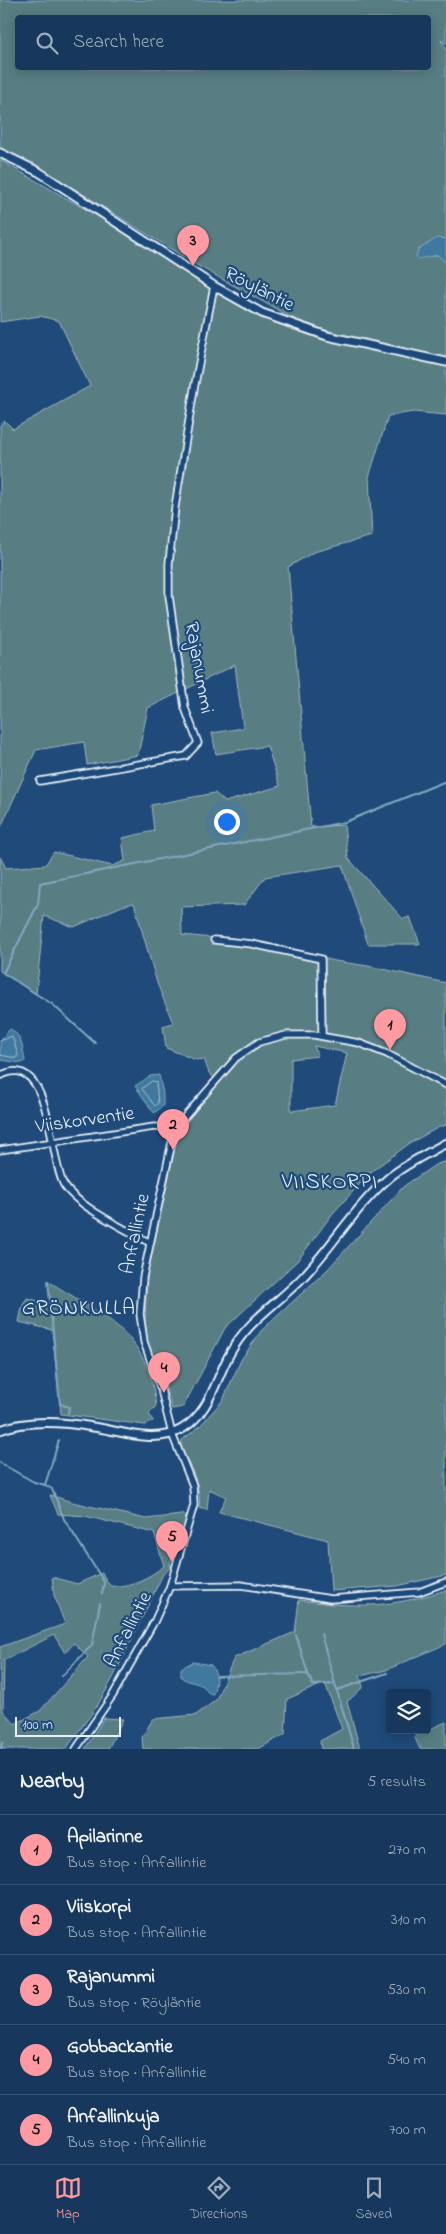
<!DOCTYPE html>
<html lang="en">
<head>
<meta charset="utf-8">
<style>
  :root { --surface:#17385c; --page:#244365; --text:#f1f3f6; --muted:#9eacbb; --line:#365272; --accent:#ff9aa2 }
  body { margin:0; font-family:"Indie Flower",sans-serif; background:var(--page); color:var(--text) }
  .controls { position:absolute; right:15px; bottom:15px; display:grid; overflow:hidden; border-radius:5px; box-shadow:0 2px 12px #0003 }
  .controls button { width:45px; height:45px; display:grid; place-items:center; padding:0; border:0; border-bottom:1px solid var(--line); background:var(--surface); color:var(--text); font:25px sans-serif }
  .scale { position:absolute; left:15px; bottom:12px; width:106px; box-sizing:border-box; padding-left:5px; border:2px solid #e8f1f8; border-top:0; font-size:14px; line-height:18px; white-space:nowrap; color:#e8f1f8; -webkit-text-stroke:4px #1f4a7a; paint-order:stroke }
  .you { position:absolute; left:226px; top:821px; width:18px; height:18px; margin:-12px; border:4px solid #fff; border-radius:50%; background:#1a73e8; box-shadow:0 0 0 8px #1a73e833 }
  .badge { display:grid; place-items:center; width:32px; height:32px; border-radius:50%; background:var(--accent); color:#111; font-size:16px; font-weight:700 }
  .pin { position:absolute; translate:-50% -41px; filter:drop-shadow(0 1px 2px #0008) }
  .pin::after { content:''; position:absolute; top:26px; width:18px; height:15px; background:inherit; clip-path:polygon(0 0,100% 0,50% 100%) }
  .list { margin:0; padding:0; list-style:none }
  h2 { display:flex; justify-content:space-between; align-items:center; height:65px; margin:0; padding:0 20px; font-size:21px }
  h2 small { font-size:16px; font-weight:400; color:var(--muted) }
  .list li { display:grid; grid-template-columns:32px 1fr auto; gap:15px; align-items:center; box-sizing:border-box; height:70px; padding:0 20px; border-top:1px solid var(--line) }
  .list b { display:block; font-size:19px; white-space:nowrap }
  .list p { margin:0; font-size:16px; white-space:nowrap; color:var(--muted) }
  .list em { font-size:16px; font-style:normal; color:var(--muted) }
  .icon { flex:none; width:28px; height:28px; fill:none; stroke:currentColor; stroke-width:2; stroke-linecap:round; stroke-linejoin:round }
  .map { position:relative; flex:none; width:446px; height:1749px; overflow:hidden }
  .search { position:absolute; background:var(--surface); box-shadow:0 2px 12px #0003; left:15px; right:15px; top:15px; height:55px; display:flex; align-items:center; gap:12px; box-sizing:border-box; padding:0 18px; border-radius:5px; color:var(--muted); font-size:19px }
  .sheet { height:415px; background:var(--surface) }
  nav { display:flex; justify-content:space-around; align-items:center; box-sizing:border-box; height:70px; border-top:1px solid var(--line); background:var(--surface); font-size:14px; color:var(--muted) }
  nav a { display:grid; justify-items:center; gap:2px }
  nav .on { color:var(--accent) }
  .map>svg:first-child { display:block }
</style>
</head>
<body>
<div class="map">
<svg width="446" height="1749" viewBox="0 0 446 1749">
  <rect width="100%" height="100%" fill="#1f4a7a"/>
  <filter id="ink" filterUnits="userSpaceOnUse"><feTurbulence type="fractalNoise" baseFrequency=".02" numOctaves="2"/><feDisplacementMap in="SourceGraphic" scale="10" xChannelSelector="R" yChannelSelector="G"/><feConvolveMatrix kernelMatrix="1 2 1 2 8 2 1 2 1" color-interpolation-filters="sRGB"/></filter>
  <g filter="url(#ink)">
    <g fill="#587d83" stroke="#a0b7be" fill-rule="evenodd">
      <path d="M0,0H446V44L440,39L446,48V357L307,326L200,267L73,188L0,148ZM18,18H428V68H18Z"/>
      <path d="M0,160L106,221L189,275L260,316L335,343L446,367V415L413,412L388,416L369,477L372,536L314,552L288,567L311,827L344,825L348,858L403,919L410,917L420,944H368L342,865L265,877L244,905L181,907L182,935L252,942L335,961L374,967L446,983V1125L439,1127L410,1143L372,1171L333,1213L298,1260L225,1328L183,1407L172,1409L160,1369L150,1351L147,1338L145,1321L147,1276L179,1130L219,1083L209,1073L204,1059L196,1060L166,1048L163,1026L173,1023L157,983L134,903L122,906L74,927L44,916L36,994L0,971V857L6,868L45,865L54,852L112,866L125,861L122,838L154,831L151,805L215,793L225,802L280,786L267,746L216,754L212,733L243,728L235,665L148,708L138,755L87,765L84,742L36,750L0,829V425L5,421L13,429L90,386L59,321L40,316L0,322ZM314,1046L347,1053L335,1105L291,1111V1059L318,1056Z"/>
      <path d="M446,1161V1575L397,1586L331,1591L328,1540L219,1512L226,1497L209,1489L207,1510L199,1508C202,1486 190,1466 180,1446L182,1440L200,1426L223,1400L241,1360L261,1331L327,1270L404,1186L435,1165Z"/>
      <path d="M48,1281C106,1318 147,1330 156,1406L149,1414L153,1421L145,1425L61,1414L52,1330L19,1322L22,1307L27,1298L50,1304Z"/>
      <path d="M50,1495L72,1502L146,1519L190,1514C185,1530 170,1555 170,1568L163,1574L113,1678L97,1706L66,1749H0V1647L65,1624L54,1595L52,1577L77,1584L102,1573L110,1586C128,1588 149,1578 164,1566L154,1533L85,1516L58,1514ZM54,1635L65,1653L74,1643L88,1657L40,1711L15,1724L3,1711L4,1660Z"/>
      <path d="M446,1590V1644L386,1670L360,1676L363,1687L347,1702L360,1749H321L320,1741L342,1729L325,1683L287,1699L285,1734L258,1749H143L142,1737L153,1719L196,1715L216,1700L234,1658L295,1632L299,1600C357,1608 390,1608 446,1590Z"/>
      <path d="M104,1718L123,1719L108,1749H85Z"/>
      <path d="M446,1722V1749H420L414,1736Z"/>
    </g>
    <g fill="#41799d" stroke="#84a9c1">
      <path d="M437,238L446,239V263L438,255L418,259L416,256L418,250Z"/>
      <path d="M10,1029C22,1035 23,1049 25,1061L22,1063L0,1060V1040Z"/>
      <path d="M159,1075L163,1094V1106L154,1113L135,1086L150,1076Z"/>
      <path d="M193,1662L211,1665C219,1675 216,1683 213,1694C207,1694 208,1691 204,1687C198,1682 188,1683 181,1677V1668Z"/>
    </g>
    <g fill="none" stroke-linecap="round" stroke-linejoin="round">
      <g stroke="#a5c1d4" stroke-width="1">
        <path d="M0,1041L12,1036L18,1055L16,1058L0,1055"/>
        <path d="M152,1081L156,1082L158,1103L155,1106L142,1089Z"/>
      </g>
      <g stroke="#84a9c1" stroke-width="2">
        <path d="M95,1043L52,1004L3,973L38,904L40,883L345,822L446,781"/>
        <path d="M48,1281L60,1404L69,1407L68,1413"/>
        <path d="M59,1440L45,1485L52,1489L64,1519L104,1582L102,1594"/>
        <path d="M0,1463L34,1482L45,1485"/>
        <path d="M321,1634L335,1684"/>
        <path d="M296,1635L308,1674"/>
        <path d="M62,1676L92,1645L100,1603"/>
        <path d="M217,1676L308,1674L313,1685L335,1684L354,1749"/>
        <path d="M337,1690L387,1673"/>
        <path d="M1,1749L3,1742"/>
      </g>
      <g stroke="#e8f1f8" stroke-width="9">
        <g id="minor">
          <path d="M40,781L186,756L198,743L185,708L169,596V563L175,507L194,389L214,286"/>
          <path d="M214,940L252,944L321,959L322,1036"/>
          <path d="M0,1076C52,1048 49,1161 64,1185C78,1207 127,1230 150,1243"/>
          <path d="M0,1150L154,1127L175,1128"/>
          <path d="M170,1586L241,1585L331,1599L419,1592L446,1582"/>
          <path d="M76,1749L113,1695L155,1620L170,1586L194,1505L193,1486L172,1434L161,1390L144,1342L140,1314L143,1277L175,1128L236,1058L259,1042L286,1035H314L359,1043L387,1054L446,1085"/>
        </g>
      </g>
      <g stroke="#e8f1f8" stroke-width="11">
        <g id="tertiary">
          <path d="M0,153L39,172L214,286L262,313L327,336L446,362"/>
          <path d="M0,1430C28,1419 64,1422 93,1427C122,1431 155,1445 182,1429C213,1411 216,1373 235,1345C252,1318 280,1301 302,1278C333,1246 356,1205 391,1176C408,1163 428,1153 446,1143"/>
        </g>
      </g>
      <use href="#minor" stroke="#1f4a7a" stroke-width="5.5"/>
      <use href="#tertiary" stroke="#1f4a7a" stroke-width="7"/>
    </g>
  </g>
  <g text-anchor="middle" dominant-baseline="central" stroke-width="4.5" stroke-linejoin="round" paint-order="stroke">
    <g font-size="20" fill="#e8f1f8" stroke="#1f4a7a">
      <text transform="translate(259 290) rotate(27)">Röyläntie</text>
      <text transform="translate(198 668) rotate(80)">Rajanummi</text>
      <text transform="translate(85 1121) rotate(-8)">Viiskorventie</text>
      <text transform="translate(136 1234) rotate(-78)">Anfallintie</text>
      <text transform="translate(129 1630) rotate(-63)">Anfallintie</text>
    </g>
    <g font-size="21" letter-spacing="1" fill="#e8f1f8" stroke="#1f4a7a">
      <text x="79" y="1309">GRÖNKULLA</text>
    </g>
    <g font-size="22" letter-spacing="1" fill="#e8f1f8" stroke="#1f4a7a">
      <text x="330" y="1183">VIISKORPI</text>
    </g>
  </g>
</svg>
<div class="controls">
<button><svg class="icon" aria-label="layers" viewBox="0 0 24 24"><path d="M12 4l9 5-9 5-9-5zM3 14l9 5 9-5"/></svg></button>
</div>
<div class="scale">100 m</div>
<div class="you"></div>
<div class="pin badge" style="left:390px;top:1050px">1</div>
<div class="pin badge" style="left:173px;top:1150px">2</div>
<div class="pin badge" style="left:193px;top:266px">3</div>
<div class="pin badge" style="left:164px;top:1393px">4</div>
<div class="pin badge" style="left:172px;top:1562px">5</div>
<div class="search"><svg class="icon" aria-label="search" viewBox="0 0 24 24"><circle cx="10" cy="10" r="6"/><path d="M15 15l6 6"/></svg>Search here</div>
</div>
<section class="sheet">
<h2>Nearby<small>5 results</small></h2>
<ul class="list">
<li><span class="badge">1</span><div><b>Apilarinne</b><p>Bus stop · Anfallintie</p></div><em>270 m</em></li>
<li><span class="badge">2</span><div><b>Viiskorpi</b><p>Bus stop · Anfallintie</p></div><em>310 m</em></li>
<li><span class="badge">3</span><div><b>Rajanummi</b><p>Bus stop · Röyläntie</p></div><em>530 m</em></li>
<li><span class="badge">4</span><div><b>Gobbackantie</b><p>Bus stop · Anfallintie</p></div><em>540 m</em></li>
<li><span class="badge">5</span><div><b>Anfallinkuja</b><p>Bus stop · Anfallintie</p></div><em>700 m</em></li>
</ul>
</section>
<nav>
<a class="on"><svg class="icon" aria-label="map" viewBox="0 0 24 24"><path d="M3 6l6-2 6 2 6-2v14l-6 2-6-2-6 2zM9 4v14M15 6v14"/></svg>Map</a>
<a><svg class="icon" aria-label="directions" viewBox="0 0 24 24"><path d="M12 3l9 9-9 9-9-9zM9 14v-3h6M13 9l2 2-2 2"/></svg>Directions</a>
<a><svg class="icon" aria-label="saved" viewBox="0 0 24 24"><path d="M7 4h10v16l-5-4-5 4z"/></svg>Saved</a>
</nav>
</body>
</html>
